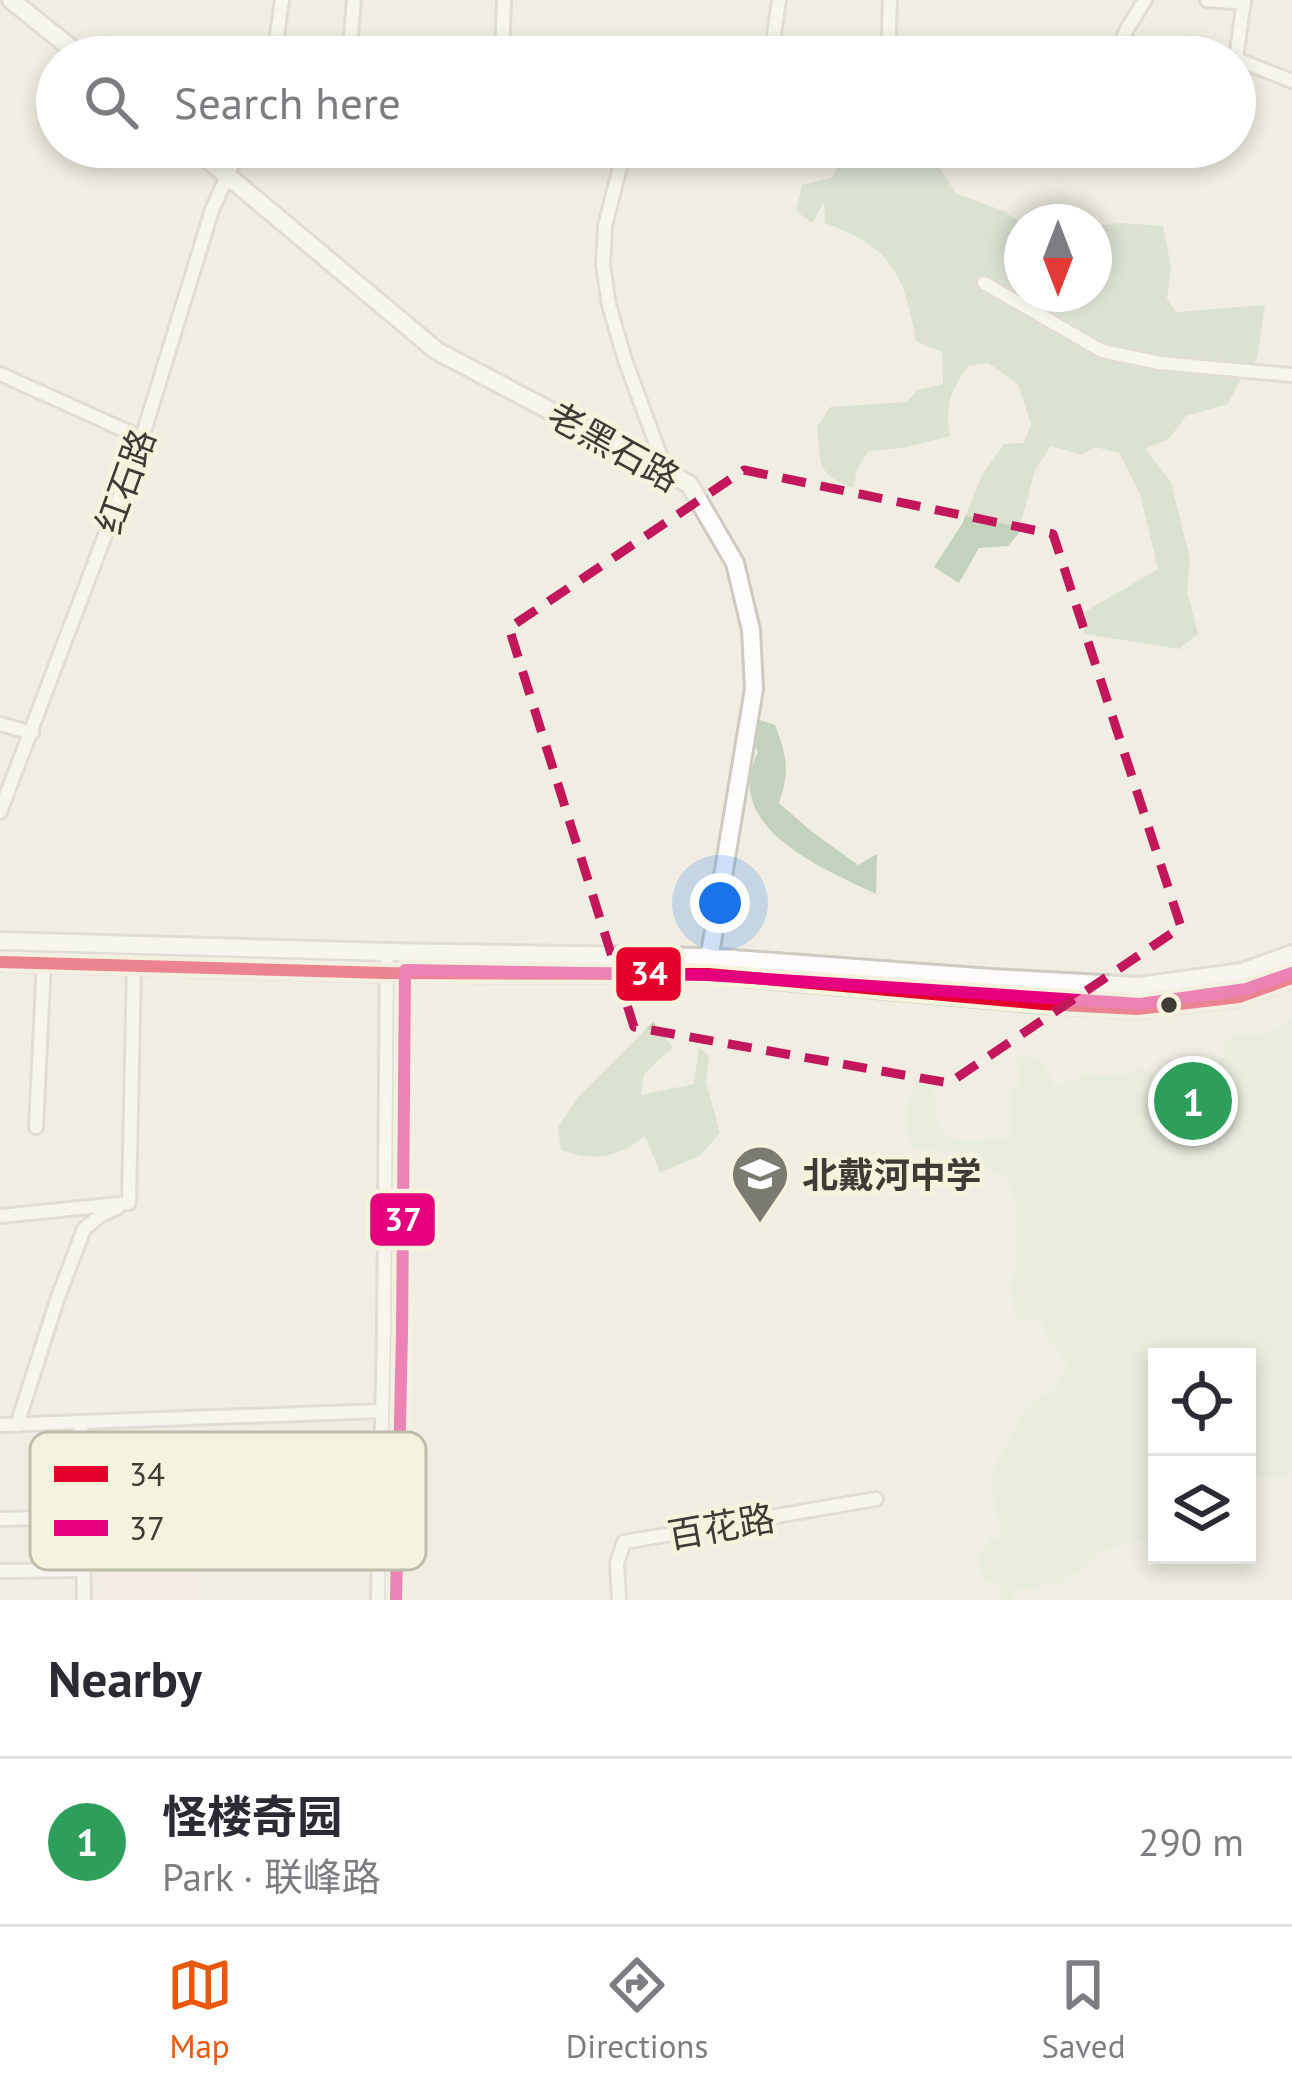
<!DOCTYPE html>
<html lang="en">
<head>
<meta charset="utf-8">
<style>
  :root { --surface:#fff; --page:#f7f7f7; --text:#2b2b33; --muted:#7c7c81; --line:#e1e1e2; --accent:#ea580c }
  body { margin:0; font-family:"PT Sans","Noto Sans SC",sans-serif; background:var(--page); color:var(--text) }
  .controls { position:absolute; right:36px; bottom:36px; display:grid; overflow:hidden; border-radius:0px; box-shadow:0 6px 18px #0003 }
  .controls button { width:108px; height:108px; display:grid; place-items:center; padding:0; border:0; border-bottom:3px solid var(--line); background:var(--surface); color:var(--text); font:60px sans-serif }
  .compass { position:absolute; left:1004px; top:204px; width:108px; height:108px; border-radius:50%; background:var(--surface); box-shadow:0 6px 18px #0003; rotate:180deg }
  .you { position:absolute; left:720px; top:903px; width:42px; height:42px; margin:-30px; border:9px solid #fff; border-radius:50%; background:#1a73e8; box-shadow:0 0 0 18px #1a73e833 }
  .badge { display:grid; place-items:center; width:78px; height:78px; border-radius:50%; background:var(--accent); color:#fff; font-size:39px; font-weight:700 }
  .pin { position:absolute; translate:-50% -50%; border:6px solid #fff; box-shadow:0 3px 12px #0006 }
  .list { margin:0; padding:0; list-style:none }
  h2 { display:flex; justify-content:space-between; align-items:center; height:156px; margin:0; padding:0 48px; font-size:51px }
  h2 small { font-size:39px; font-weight:400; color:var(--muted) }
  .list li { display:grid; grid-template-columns:78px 1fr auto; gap:36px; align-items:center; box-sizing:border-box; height:168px; padding:0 48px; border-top:3px solid var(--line) }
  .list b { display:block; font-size:45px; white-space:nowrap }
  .list p { margin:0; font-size:39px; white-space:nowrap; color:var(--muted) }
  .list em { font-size:39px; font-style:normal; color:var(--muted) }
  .icon { flex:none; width:66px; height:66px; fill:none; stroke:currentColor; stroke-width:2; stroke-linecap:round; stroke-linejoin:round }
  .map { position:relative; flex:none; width:1292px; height:1600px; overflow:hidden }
  .search { position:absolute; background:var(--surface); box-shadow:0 6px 18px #0003; left:36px; right:36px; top:36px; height:132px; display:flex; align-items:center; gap:30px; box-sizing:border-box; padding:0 42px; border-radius:66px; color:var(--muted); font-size:45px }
  .sheet { height:324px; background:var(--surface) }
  nav { display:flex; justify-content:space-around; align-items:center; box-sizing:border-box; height:168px; border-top:3px solid var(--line); background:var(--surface); font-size:33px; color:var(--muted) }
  nav a { display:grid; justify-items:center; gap:6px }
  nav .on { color:var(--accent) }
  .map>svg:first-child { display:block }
</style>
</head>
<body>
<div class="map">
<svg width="1292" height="1600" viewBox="0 0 1292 1600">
  <rect width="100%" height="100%" fill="#f0eee3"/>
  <path fill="#f6e6e5" d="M201,1429L198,1600H99L90,1433Z"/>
  <g fill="#deead8">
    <path d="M0,947L359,956V962L0,953Z"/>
    <path d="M1292,1021V1473L1272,1478L1247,1477V1357H1157V1535L1105,1550L1062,1583L1011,1591V1600H1000L1001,1585L982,1580L979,1555L989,1539H1003L995,1507L991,1473L1027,1406L1056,1387L1068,1365L1048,1339L1041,1320L1016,1319L1011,1286L1017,1261V1211L1007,1179L963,1153L911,1148L906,1113L915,1079L933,1087L939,1127L952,1140L1005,1141L1012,1130L1009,1091L1021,1083L1017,1056L1041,1059L1055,1086L1087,1075L1121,1077L1140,1069L1160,1077L1151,1107C1160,1126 1171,1135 1191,1139L1236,1113L1209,1095L1205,1079L1222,1062L1224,1040C1245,1029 1247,1039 1264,1034C1273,1032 1282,1024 1292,1021Z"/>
  </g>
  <g fill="#c2d2bc">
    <path d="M850,147H911L937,165L957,194L1004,211L1022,224V294H1094V226L1121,223L1163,226L1171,266L1167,299L1176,312L1265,305L1257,359L1245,371L1228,404L1186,416L1169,439L1145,449L1171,482L1190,559L1187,591L1198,634L1179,649L1085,634L1081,614L1158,569L1140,494L1119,453L1095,447L1082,455L1051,446L1035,470L1018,534L1008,546L979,548L959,583L934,567L962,524L982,475L1004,444L1024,443L1031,424L1018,384L988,363L968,366C950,392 945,405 950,436L903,448L869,451L858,467L853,488C815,474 822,464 817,427L830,407L906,402L918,390L943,384L942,352L916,341C904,274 892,247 825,223L824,202L812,223L796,211L802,185L831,178Z"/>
    <path d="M757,719L775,725C787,756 790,771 779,803L811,831L858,865L877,854L876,894C823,868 720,828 758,752L750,737Z"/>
    <path d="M653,1022L673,1047L644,1074L641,1095L694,1084L699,1047L709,1056L706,1082L720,1133L701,1155L660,1173L645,1136C618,1158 593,1162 561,1150L558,1127L579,1096Z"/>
  </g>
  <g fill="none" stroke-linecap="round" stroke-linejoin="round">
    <g stroke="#cccac1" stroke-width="18">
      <g id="minor">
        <path d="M1207,0L1244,3"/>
        <path d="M1244,0L1236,59L1292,81"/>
        <path d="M274,57L282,0"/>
        <path d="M349,57L354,0"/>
        <path d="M502,57L504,0"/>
        <path d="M771,57L779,0"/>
        <path d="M888,57L890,0"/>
        <path d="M1115,57L1127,29L1145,0"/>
        <path d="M625,147L605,226L603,265L609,305L625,360L666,471"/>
        <path d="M984,283L1102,351L1160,363L1292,375"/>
        <path d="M0,374L142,438"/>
        <path d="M0,724L32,733"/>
        <path d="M0,812L142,438L212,210L240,147"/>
        <path d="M36,1127L44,962"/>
        <path d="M0,1216L129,1203L134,966"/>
        <path d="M81,1422L84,1600"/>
        <path d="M0,1425L381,1411"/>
        <path d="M17,1425L58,1297L84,1229L101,1215L117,1208"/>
        <path d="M0,1519L83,1517"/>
        <path d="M0,1571L83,1570"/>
        <path d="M378,1600L384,1332L387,952"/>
        <path d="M619,1600L617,1563L624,1542L876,1499"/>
      </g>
    </g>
    <g stroke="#cccac1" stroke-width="22">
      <g id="major">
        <path d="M11,0L82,57"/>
        <path d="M193,147L437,351L689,484L735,563L751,630L754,689L708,966"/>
        <path d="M0,941L387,952L708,957L991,978L1139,986L1242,972L1292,954"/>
        <path d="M0,962L386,973L708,974L1043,1004L1137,1009L1239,997L1292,978"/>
      </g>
    </g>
    <use href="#minor" stroke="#fdfcfb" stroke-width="12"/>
    <use href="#major" stroke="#fdfcfb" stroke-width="16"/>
    <g stroke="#f5f2de" stroke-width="21">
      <path id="bus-1" d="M0,962L386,973L708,974L1043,1004L1137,1009L1239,997L1292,978"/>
    </g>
    <g stroke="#f5f2de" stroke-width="21">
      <path id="bus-2" d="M396,1600L402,1332L405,970L707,975L1140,1004L1246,989L1292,973"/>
    </g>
    <use href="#bus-1" stroke="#e4002b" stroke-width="12"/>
    <use href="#bus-2" stroke="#e5007d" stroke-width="12"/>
  </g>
  <path d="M0 0H1292V1600H0ZM744,470L1053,534L1181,927L949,1083L634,1027L509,628Z" fill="#f0eee3" fill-opacity=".55" fill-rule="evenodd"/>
  <path fill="none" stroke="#c2185b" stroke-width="9" stroke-dasharray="24 15" stroke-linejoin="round" d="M744,470L1053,534L1181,927L949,1083L634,1027L509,628Z"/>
  <defs>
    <g id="school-pin" transform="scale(3)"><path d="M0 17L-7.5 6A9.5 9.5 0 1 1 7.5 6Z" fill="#7c7b72" stroke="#f5f2de"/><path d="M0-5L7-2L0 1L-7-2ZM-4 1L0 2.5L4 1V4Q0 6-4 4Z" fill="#fff"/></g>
  </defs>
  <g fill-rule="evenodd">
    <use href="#school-pin" x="760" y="1174"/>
  </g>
  <circle fill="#3e3d35" stroke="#f5f2de" stroke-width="4.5" cx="1169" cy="1005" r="10"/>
  <g text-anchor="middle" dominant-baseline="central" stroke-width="9" stroke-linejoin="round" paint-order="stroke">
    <g font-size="36" fill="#3e3d35" stroke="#f5f2de">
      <text transform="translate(614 446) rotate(29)">老黑石路</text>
      <text transform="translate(125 481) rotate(-70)">红石路</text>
      <text transform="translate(721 1526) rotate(-10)">百花路</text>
    </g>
    <g font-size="36" font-weight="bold" fill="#3e3d35" stroke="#f5f2de" text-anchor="start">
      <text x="802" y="1174">北戴河中学</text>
    </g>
  </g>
  <rect x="30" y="1432" width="396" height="138" rx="18" fill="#f5f2de" stroke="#bebcab" stroke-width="3"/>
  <rect x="54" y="1466" width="54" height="16" fill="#e4002b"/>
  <rect x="54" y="1520" width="54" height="16" fill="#e5007d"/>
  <g font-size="33" fill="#3e3d35">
    <text x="129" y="1486">34</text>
    <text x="129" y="1540">37</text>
  </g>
  <g stroke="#f5f2de" stroke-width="4.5">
    <rect x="614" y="945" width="69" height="58" rx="12" fill="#e4002b"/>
    <rect x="368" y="1191" width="69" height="57" rx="12" fill="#e5007d"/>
  </g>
  <g font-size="33" text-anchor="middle" font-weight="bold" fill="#fff">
    <text x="649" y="985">34</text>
    <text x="403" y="1231">37</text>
  </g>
</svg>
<div class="controls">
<button><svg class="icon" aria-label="locate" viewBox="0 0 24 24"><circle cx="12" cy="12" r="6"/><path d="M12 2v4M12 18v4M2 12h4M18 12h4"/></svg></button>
<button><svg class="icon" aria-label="layers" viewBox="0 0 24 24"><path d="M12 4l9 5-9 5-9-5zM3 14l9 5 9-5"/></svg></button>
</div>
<svg class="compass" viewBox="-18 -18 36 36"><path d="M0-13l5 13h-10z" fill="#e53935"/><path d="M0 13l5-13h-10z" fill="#7c7c81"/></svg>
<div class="you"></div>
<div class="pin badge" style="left:1193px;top:1101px;background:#2e9e5b">1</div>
<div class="search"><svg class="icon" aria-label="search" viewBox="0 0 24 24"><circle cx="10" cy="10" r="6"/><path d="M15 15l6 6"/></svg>Search here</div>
</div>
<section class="sheet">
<h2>Nearby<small></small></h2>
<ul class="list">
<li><span class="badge" style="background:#2e9e5b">1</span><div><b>怪楼奇园</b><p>Park · 联峰路</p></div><em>290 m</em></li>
</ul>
</section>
<nav>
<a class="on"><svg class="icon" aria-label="map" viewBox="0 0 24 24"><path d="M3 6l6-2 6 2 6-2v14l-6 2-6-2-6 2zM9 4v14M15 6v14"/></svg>Map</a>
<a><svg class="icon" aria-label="directions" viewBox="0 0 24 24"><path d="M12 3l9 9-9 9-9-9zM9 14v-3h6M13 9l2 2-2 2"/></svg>Directions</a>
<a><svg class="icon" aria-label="saved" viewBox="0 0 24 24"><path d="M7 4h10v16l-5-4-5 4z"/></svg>Saved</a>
</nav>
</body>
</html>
